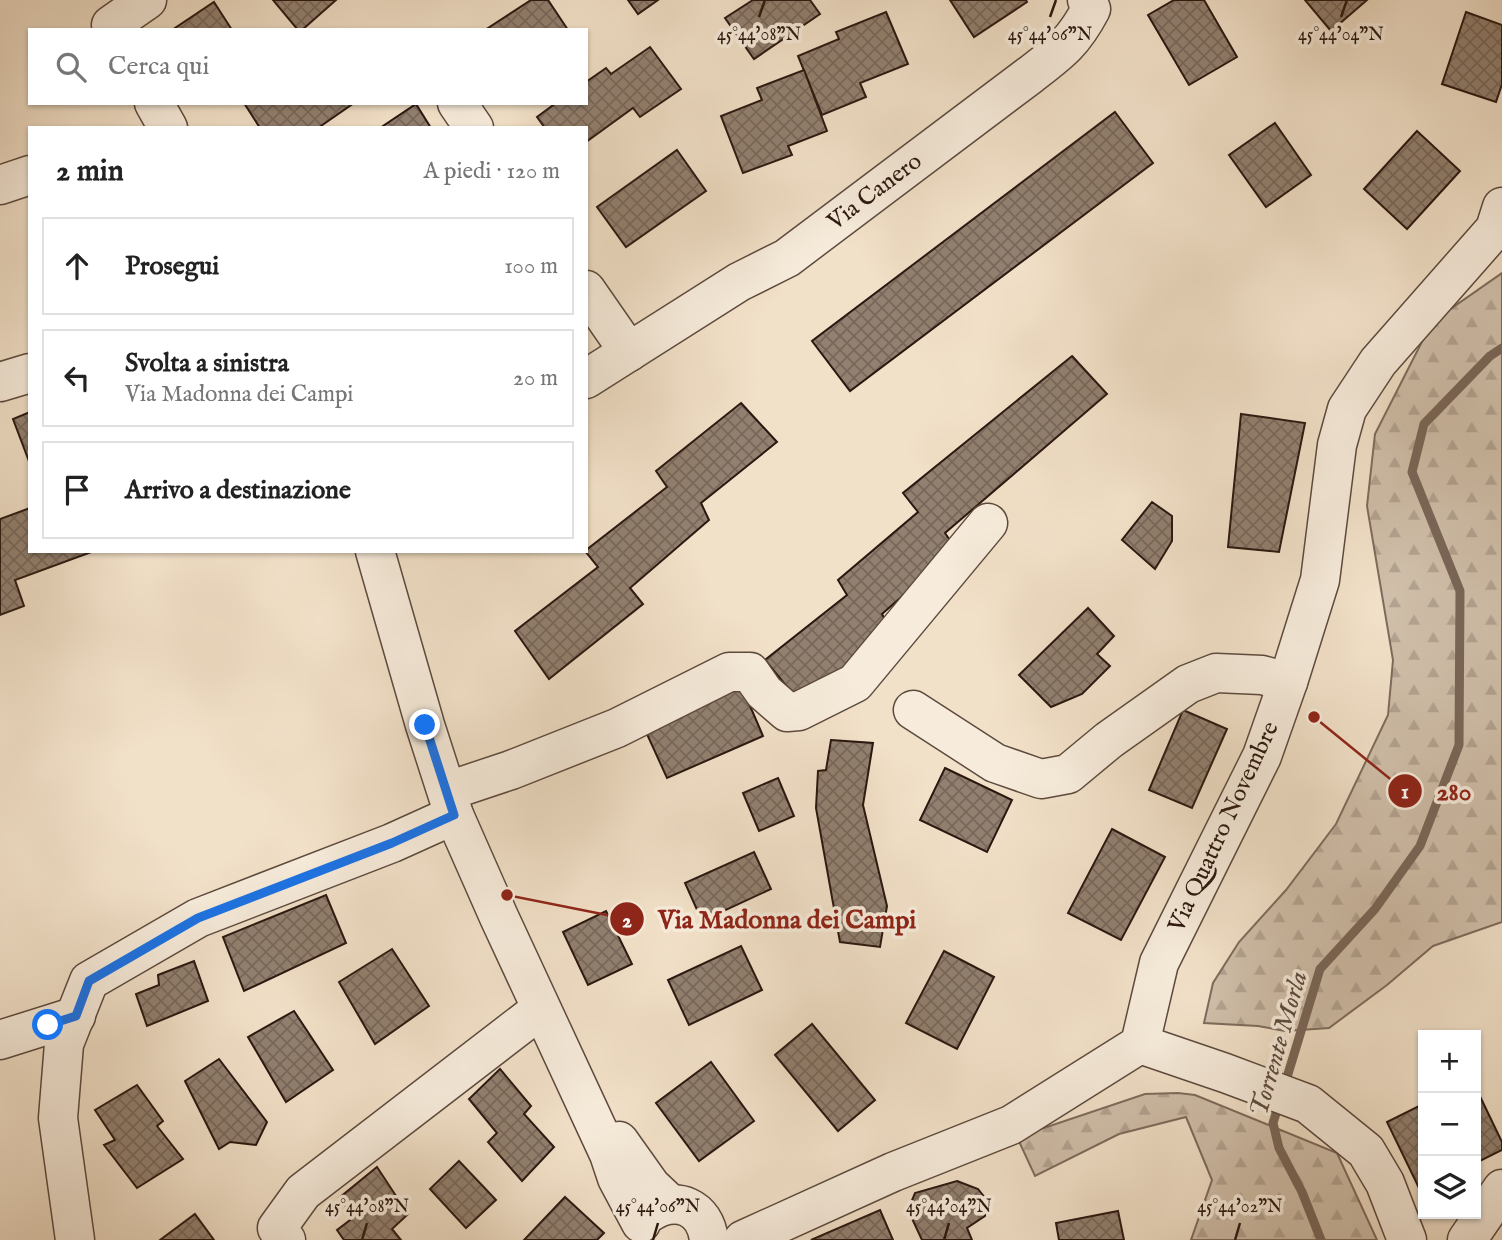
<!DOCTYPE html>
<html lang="it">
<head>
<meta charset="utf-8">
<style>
  :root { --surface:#fff; --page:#f6f6f6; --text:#222; --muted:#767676; --line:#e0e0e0 }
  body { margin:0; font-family:"IM FELL English",serif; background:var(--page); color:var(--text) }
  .controls { position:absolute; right:21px; bottom:21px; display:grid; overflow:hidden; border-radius:0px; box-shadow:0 2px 5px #0004 }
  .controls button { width:63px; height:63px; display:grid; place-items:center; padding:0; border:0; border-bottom:2px solid var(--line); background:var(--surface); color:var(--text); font:35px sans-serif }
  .stop { position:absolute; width:21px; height:21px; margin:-16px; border:5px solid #1a73e8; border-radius:50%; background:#fff }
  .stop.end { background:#1a73e8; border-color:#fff; box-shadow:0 2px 7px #0008 }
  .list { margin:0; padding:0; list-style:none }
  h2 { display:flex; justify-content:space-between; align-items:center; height:91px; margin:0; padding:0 28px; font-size:30px }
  h2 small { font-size:23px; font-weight:400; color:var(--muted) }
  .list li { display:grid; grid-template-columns:46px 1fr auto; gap:21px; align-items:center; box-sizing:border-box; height:98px; margin:0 14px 14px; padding:0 14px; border:2px solid var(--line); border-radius:0px }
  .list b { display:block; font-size:26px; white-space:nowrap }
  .list p { margin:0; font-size:23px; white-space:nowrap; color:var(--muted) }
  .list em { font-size:23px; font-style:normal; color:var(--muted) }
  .icon { flex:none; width:38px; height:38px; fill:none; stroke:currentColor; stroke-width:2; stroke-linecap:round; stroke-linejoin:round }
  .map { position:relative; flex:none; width:1502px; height:1240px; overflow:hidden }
  .search { position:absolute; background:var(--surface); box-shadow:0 2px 5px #0004; left:28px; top:28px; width:560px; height:77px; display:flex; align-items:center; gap:18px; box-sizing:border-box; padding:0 24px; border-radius:0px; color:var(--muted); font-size:26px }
  .panel { position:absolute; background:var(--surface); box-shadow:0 2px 5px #0004; left:28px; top:126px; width:560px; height:427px; border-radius:0px }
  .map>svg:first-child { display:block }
</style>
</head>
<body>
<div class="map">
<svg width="1502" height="1240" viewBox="0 0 1502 1240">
  <defs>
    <pattern id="forest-firs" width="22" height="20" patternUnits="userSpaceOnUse" patternTransform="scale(1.75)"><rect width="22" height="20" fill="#d0bfaa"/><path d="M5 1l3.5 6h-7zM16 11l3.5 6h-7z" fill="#b3a391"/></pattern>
    <pattern id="building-cross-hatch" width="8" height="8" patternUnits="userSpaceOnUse" patternTransform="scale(1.75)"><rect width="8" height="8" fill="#928070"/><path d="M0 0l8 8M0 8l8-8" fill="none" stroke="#77685b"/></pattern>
  </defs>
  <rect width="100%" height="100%" fill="#f2e1c9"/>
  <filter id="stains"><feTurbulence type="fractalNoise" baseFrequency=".00286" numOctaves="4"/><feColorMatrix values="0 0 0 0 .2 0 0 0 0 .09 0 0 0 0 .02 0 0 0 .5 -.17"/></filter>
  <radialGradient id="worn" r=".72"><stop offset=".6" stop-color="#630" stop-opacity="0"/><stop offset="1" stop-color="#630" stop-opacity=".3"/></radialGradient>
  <g fill="url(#forest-firs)" stroke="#7e6b5d" stroke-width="2">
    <path d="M1502,273V922L1433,946L1387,985L1329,1028L1285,1031L1258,1026L1204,1023L1213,983L1239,942L1286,890L1336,824L1388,715L1393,660L1367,506L1375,434L1432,322Z"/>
    <path d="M1178,1093L1195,1095L1337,1153L1377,1240H1191L1212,1180L1186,1117L1119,1134L1035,1176L1017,1137L1145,1094Z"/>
  </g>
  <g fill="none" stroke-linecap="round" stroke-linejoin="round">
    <g stroke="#7a6759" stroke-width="9">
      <path d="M1284,1087L1320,969L1375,909L1420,846L1459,745L1460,591L1412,472L1424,424L1490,356L1502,348"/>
      <path d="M1279,1104L1273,1123L1279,1148L1302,1192L1321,1240"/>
    </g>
  </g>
  <g fill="url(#building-cross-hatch)" stroke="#2b1710" stroke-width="2">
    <path d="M273,0H336L302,30H298Z"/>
    <path d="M531,0H548L568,30H485Z"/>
    <path d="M628,0H658L638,14Z"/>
    <path d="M753,0H810L820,14L754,59L725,18Z"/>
    <path d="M950,0H1026L1027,2L974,37Z"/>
    <path d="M1174,0H1204L1237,57L1189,85L1148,15Z"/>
    <path d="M1305,0H1367L1331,31Z"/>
    <path d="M214,2L232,30H172Z"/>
    <path d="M886,12L908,64L860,83L866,97L822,115L798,56L839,39L836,32Z"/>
    <path d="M1466,12L1502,25V84L1496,102L1442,84Z"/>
    <path d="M650,47L681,89L640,117L633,108L586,142V128H545L537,117L556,103H586V82L606,68L611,74Z"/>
    <path d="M804,70L827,131L788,146L792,155L743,173L721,116L762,100L757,88Z"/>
    <path d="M244,103H354L318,128H260Z"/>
    <path d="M416,104L431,128H380Z"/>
    <path d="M1115,112L1153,163L850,391L812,341Z"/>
    <path d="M1275,123L1311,175L1266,207L1229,155Z"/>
    <path d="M1417,131L1460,171L1407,229L1364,189Z"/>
    <path d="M677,150L706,191L626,247L597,207Z"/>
    <path d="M1072,356L1107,394L945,533L956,549L882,614L892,633L801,704L765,660L847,595L838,580L918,512L903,493Z"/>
    <path d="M741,403L777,442L701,503L709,520L630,588L643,604L549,679L515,631L598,567L585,551L667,487L656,471Z"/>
    <path d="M30,412V464L13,419Z"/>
    <path d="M1241,414L1305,423L1279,552L1228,547Z"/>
    <path d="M1152,502L1172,516V541L1155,569L1122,540Z"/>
    <path d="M30,508V551H94L15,580L24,606L0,615V519Z"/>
    <path d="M1088,608L1114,636L1097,654L1110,666L1082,694L1051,707L1019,675Z"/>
    <path d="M738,678L763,736L667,778L641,721Z"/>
    <path d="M1183,710L1227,729L1192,808L1149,790Z"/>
    <path d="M831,740L873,743L863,805L887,906L880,947L840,942L816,808L818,771L826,770Z"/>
    <path d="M945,768L1012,800L987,852L920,820Z"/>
    <path d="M778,778L794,816L759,831L743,793Z"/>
    <path d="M1112,829L1165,857L1121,940L1068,913Z"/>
    <path d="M754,852L771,889L702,921L685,883Z"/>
    <path d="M326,895L346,943L244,991L223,937Z"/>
    <path d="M606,911L632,964L588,985L563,932Z"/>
    <path d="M741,946L762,990L689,1025L668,980Z"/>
    <path d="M392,949L429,1006L375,1044L339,982Z"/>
    <path d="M944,951L994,977L957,1049L906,1023Z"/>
    <path d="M194,961L208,1001L147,1026L136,994L159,985L158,975Z"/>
    <path d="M294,1011L333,1070L286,1102L248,1037Z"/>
    <path d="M812,1024L875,1100L838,1131L775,1055Z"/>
    <path d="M219,1059L267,1122L256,1145L230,1142L219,1149L185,1081Z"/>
    <path d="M711,1062L754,1121L699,1161L656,1103Z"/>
    <path d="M500,1069L531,1106L524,1114L554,1147L522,1181L488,1142L497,1133L469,1099Z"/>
    <path d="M137,1085L163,1121L157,1126L183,1159L137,1188L104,1145L115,1140L95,1110Z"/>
    <path d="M1476,1088L1502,1142V1150L1476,1163Z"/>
    <path d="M1423,1104V1188L1420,1190L1387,1122Z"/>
    <path d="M459,1161L496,1200L466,1228L430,1189Z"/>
    <path d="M377,1167L408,1214L392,1229L401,1240H344L337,1230L354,1217L339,1198Z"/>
    <path d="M957,1181L978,1189L986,1199L985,1216L967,1228L972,1240H922L908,1210L915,1193Z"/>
    <path d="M565,1197L604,1233L597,1240H524Z"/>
    <path d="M880,1210L893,1240H811Z"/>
    <path d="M1118,1211L1124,1240H1059L1056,1223Z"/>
    <path d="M195,1214L214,1240H160Z"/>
  </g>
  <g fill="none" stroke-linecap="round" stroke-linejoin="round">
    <g stroke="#5d4a3e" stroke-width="41">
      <g id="minor">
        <path d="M111,25L147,0"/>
        <path d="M154,103L168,128"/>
        <path d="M457,103L474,128"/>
        <path d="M0,185L30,175"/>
        <path d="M586,290L629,352"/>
        <path d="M586,379L739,282L787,258L1030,75C1060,52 1073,43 1091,9L1087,0"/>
        <path d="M0,382L30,373"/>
        <path d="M375,551L425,725L454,815L499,917L609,1154L617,1178L641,1223"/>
        <path d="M913,710L995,763L1041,779L1068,774L1109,740L1188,684L1216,673L1262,675L1288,682"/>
        <path d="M448,791L511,770L617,728L729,672H750L764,692L787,712L799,711L855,683L988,523"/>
        <path d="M0,1040L76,1016"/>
        <path d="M1140,1044L1225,1073L1308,1104L1366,1151L1385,1183L1407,1240"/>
        <path d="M619,1141L651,1186L670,1204"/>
        <path d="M649,1213C677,1195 705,1207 709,1240"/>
        <path d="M75,1240L58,1118L64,1044L89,981L198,918L392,843L454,815"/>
        <path d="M286,1240L277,1228L303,1192L541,1009"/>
        <path d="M743,1240L893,1172L1011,1125L1140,1044L1159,963L1262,756L1288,682L1320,580L1337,445L1347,409L1378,362L1495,229L1502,207"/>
        <path d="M1467,1240L1502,1189"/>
      </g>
    </g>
    <use href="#minor" stroke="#f7ecdc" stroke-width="38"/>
  </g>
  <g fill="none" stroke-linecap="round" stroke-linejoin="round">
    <path stroke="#1a73e8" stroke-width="9" d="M48,1025L76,1016L89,981L198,918L392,843L454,815L425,725"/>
  </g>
  <path fill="none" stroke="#2b1710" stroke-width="2.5" d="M759,17L765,0M1050,17L1056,0M1341,17L1347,0M362,1240L367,1223M653,1240L658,1223M944,1240L949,1223M1235,1240L1240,1223"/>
  <g text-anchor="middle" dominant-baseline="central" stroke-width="7" stroke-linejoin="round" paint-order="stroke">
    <g font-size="24" fill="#2b1710" stroke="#f7ecdc">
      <text transform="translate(875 192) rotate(-37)">Via Canero</text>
      <text transform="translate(1224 827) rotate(-65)">Via Quattro Novembre</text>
    </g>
    <g font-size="26" font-style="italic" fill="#5f4c41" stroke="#f7ecdc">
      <text transform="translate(1279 1044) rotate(-74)">Torrente Morla</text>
    </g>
  </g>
  <g font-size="18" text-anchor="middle" fill="#2b1710" stroke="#f7ecdc" stroke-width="7" stroke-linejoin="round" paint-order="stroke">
    <text x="759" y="40">45°44'08"N</text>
    <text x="1050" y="40">45°44'06"N</text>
    <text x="1341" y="40">45°44'04"N</text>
    <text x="367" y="1212">45°44'08"N</text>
    <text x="949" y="1212">45°44'04"N</text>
    <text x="1240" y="1212">45°44'02"N</text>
    <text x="658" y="1212">45°44'06"N</text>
  </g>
  <path fill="none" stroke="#8f2418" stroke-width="2.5" d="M1314 717L1405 791M507 895L627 919"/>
  <g fill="#8f2418" stroke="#f7ecdc" stroke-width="2.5">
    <circle cx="1314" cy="717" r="7"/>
    <circle cx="507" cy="895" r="7"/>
    <circle cx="1405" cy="791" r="18"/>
    <circle cx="627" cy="919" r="18"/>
  </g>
  <g font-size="21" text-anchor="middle" font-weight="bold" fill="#fff">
    <text x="1405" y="798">1</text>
    <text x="627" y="927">2</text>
  </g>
  <g font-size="26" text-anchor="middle" font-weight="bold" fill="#8f2418" stroke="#f7ecdc" stroke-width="7" stroke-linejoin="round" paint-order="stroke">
    <text x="1454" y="800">280</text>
    <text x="787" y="928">Via Madonna dei Campi</text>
  </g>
  <rect width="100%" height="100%" filter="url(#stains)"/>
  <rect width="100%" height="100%" fill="url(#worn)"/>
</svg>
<div class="controls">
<button>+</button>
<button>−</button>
<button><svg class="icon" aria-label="layers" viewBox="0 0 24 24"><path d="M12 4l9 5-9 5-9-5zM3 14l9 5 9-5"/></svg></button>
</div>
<div class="stop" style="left:48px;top:1025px"></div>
<div class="stop end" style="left:425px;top:725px"></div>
<div class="search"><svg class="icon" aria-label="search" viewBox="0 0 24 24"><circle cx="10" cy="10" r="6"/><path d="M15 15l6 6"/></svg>Cerca qui</div>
<section class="panel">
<h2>2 min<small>A piedi · 120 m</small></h2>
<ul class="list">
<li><svg class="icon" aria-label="ahead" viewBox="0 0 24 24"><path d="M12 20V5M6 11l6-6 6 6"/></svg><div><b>Prosegui</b></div><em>100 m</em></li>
<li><svg class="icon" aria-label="left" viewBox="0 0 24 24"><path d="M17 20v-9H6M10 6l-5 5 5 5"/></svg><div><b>Svolta a sinistra</b><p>Via Madonna dei Campi</p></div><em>20 m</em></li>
<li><svg class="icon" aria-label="arrive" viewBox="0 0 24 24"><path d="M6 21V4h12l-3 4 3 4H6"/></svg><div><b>Arrivo a destinazione</b></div></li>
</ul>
</section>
</div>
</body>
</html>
